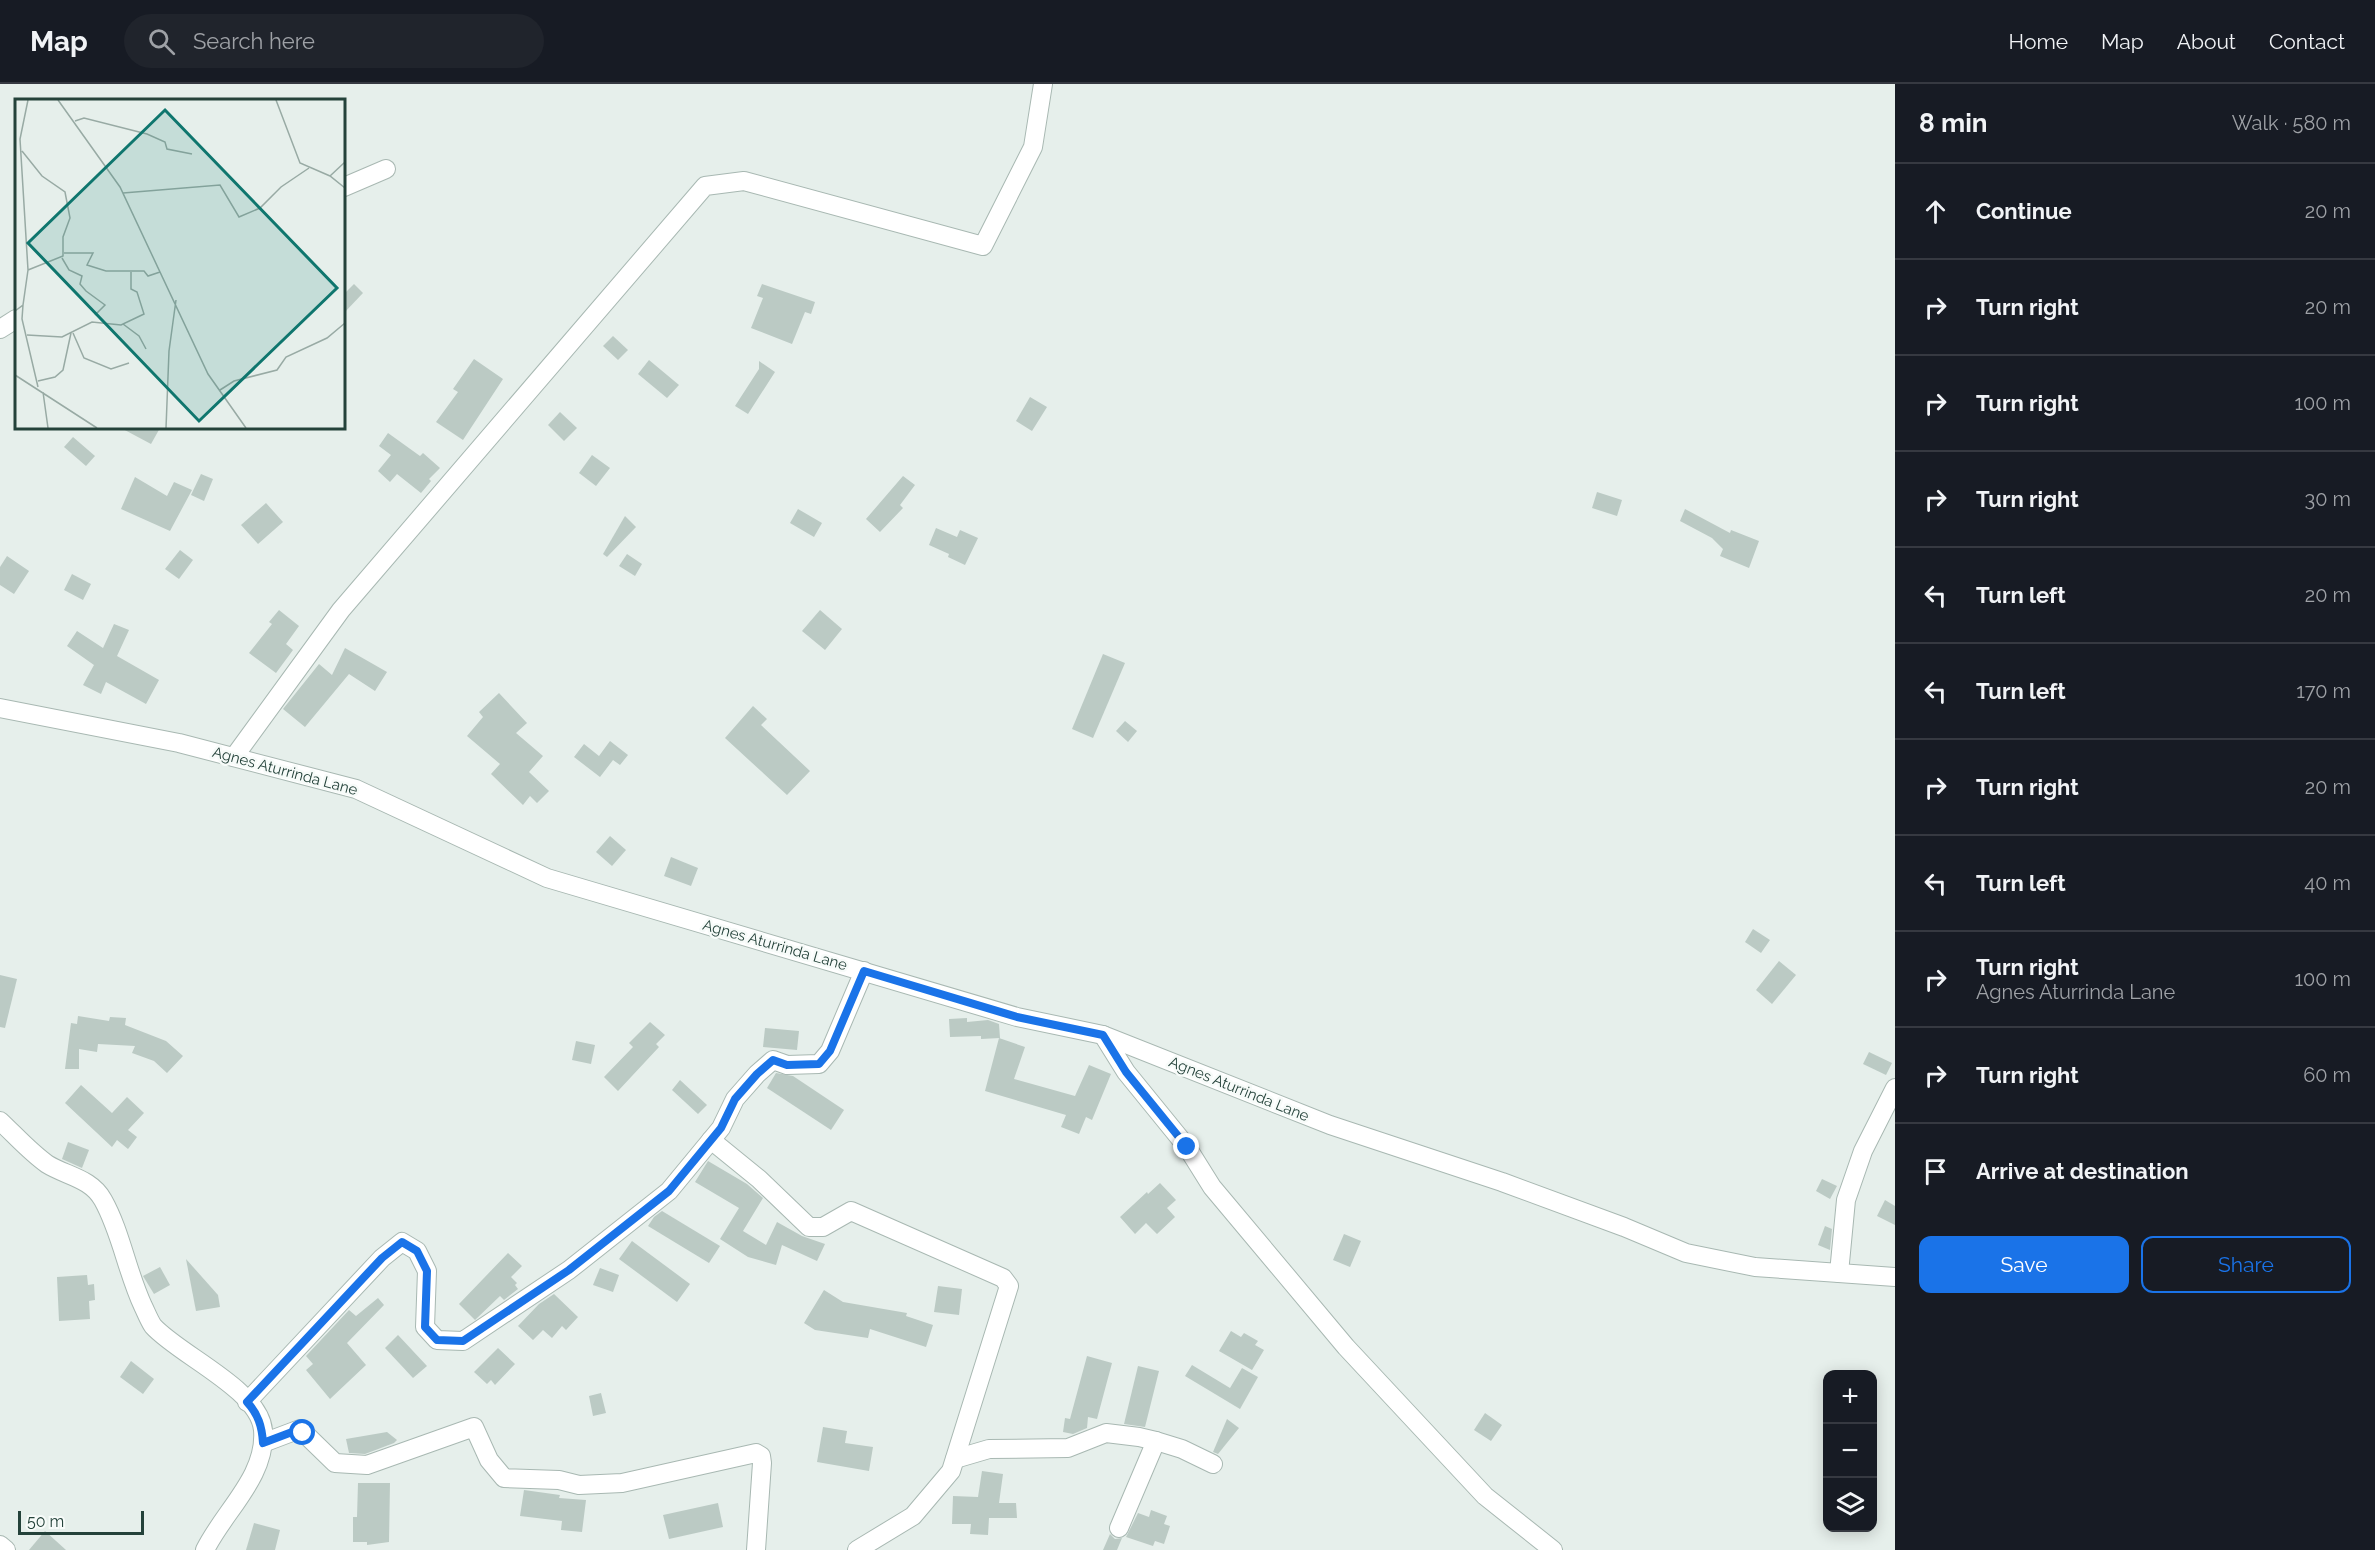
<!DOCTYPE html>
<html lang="en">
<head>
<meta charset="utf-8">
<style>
  :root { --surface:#171b24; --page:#20242c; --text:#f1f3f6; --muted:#9ea1a6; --line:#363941; --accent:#1a73e8 }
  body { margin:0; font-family:Raleway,sans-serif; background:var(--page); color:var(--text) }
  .controls { position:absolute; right:18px; bottom:18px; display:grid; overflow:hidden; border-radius:12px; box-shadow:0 3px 15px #0003 }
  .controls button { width:54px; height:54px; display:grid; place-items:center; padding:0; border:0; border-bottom:2px solid var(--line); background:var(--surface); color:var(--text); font:30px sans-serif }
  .scale { position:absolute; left:18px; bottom:15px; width:126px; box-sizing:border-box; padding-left:6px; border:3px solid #24423a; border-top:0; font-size:16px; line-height:21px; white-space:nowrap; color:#24423a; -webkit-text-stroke:4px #f7fbf9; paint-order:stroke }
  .stop { position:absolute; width:18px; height:18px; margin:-14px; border:4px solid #1a73e8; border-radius:50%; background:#fff }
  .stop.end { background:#1a73e8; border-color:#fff; box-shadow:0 2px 6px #0008 }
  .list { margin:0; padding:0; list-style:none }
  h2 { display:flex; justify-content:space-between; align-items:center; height:78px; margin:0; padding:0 24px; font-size:26px }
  h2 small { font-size:20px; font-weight:400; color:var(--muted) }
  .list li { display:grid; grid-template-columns:39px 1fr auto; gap:18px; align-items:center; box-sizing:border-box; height:96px; padding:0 24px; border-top:2px solid var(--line) }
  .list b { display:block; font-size:22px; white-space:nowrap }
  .list p { margin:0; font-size:20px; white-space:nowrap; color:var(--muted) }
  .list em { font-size:20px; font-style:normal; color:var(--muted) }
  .actions { display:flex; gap:12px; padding:18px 24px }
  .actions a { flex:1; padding:14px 0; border:2px solid var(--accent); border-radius:12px; text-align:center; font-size:21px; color:var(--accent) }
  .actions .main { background:var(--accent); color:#fff }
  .icon { flex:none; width:33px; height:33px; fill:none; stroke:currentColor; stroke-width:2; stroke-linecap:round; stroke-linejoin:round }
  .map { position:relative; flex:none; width:1895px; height:1466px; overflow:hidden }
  header { display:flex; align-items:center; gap:36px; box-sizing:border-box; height:84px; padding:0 30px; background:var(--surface); border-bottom:2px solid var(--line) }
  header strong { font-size:28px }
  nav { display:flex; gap:33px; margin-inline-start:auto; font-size:21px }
  .search { width:420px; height:54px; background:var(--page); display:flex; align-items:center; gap:15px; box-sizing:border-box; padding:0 21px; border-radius:33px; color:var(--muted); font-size:22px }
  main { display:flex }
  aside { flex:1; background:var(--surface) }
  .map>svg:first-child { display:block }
</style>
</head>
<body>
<header>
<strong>Map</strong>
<div class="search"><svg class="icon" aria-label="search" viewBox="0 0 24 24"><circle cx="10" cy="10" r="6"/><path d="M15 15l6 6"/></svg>Search here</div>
<nav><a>Home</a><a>Map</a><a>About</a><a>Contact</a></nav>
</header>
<main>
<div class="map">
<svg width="1895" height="1466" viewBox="0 0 1895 1466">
  <rect width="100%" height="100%" fill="#e6efeb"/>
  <g fill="#bbcac4">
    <path d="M354,200L363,209L344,229V210Z"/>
    <path d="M762,200L815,218L811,230L805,228L792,260L751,244L763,214L757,212Z"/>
    <path d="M613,252L628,266L618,276L603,262Z"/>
    <path d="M474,275L503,295L463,356L436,338L458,308L453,305Z"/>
    <path d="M649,276L679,301L667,314L638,290Z"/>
    <path d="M759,277L775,288L748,330L735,322L759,285Z"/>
    <path d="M1030,313L1047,323L1032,347L1016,337Z"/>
    <path d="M560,328L577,344L564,357L548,341Z"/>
    <path d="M121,344H160L151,360Z"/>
    <path d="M388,349L420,372L423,369L440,384L429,395L431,397L421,409L397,390L390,398L378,387L391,371L379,362Z"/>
    <path d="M73,353L95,372L86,382L64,363Z"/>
    <path d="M592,371L610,384L596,402L579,389Z"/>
    <path d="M201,390L213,395L204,417L191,411Z"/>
    <path d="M903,392L915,401L900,421L903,424L880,448L866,435Z"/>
    <path d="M135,393L167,412L174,398L192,406L170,447L121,425Z"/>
    <path d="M1597,408L1622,416L1617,432L1592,424Z"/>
    <path d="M266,419L283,438L258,460L241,441Z"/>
    <path d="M798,425L822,439L814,453L790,439Z"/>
    <path d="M1685,425L1730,449L1731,446L1759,457L1749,484L1720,472L1723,465L1712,454L1680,437Z"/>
    <path d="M625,432L636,443L607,473L603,470Z"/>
    <path d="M936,444L957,453L960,446L978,454L965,481L948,473L949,470L929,461Z"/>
    <path d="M180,466L193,476L179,495L165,485Z"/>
    <path d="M627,470L642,480L635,492L619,482Z"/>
    <path d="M7,472L29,487L14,510L0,501V483Z"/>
    <path d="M72,490L91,500L83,516L64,506Z"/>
    <path d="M279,526L299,542L286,560L293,566L276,589L249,569L272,540L269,538Z"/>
    <path d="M820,526L842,545L825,566L802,547Z"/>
    <path d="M114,540L129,546L117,572L159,596L146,620L106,598L101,610L83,601L94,581L67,562L77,547L103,564Z"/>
    <path d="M345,564L387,588L375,607L349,590L305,643L283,625L319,580L332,591Z"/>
    <path d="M1103,570L1125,579L1093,654L1072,645Z"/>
    <path d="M499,609L527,639L516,649L543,672L529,688L549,707L537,719L530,712L523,721L491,690L500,680L467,652L483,633L479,628Z"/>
    <path d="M753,622L767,635L761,641L810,687L787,711L725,654Z"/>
    <path d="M1125,637L1137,647L1128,658L1116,647Z"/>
    <path d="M610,657L628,671L620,681L613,676L600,693L574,673L584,660L599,672Z"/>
    <path d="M610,752L626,766L612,782L596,768Z"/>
    <path d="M671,773L698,784L691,802L664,792Z"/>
    <path d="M1753,845L1770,856L1761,869L1745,858Z"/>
    <path d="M1779,877L1796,891L1772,920L1756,906Z"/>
    <path d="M0,891L17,895L5,944L0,943Z"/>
    <path d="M78,932L109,937L110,933L126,934L125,941L166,957L183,972L167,989L154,977L132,969L135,962L98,960L97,968L79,965V985H65L71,939L77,940Z"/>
    <path d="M967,934V938L988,936L999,940L1000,954L981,955V952L950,953L949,935Z"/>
    <path d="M650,938L665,951L656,960L659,963L618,1007L604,993L633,963L629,959Z"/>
    <path d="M765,944L799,947L797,966L763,963Z"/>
    <path d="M999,954L1025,963L1014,995L1075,1012L1089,981L1111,990L1092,1036L1086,1033L1079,1050L1061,1043L1066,1031L985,1007Z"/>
    <path d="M576,957L595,961L591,980L572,976Z"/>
    <path d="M1869,968L1892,979L1886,991L1863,980Z"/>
    <path d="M776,989L793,992L844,1026L831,1046L767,1004Z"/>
    <path d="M680,996L707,1021L698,1030L672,1006Z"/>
    <path d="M81,1001L112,1029L127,1013L144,1029L128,1046L137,1053L128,1065L117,1056L112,1063L65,1019Z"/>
    <path d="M68,1058L89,1066L82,1084L62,1075Z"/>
    <path d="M708,1077L747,1100L763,1114L743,1147L766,1161L777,1138L802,1152L825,1160L817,1177L782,1161L776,1181L748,1173L720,1155L739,1124L695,1098Z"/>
    <path d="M1822,1095L1837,1102L1830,1115L1816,1107Z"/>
    <path d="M1160,1099L1176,1116L1167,1124L1175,1133L1157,1150L1146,1139L1135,1150L1120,1133L1147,1108L1148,1110Z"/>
    <path d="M1885,1116L1895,1122V1141L1877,1132Z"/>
    <path d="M662,1127L720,1162L709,1179L648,1142L654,1133Z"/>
    <path d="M1825,1142L1832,1145L1830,1166L1818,1161Z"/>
    <path d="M1344,1150L1361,1157L1350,1183L1333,1176Z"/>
    <path d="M632,1157L690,1200L677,1218L619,1175Z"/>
    <path d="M508,1169L522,1182L511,1193L517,1199L515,1201L518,1205L504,1216L500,1212L475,1236L459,1220Z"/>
    <path d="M186,1175L218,1211L220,1223L196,1227Z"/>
    <path d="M160,1183L170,1201L154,1210L143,1192Z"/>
    <path d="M600,1184L619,1191L613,1208L593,1201Z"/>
    <path d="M87,1191L88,1201L94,1200L95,1216L89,1217L90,1235L59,1237L57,1193Z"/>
    <path d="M938,1202L962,1205L959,1231L934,1228Z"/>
    <path d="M824,1206L843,1218L907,1229L906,1232L933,1241L926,1263L870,1245L868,1254L815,1246L804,1239Z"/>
    <path d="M554,1210L578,1233L566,1246L562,1242L552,1254L543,1246L533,1256L518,1242L539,1220Z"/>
    <path d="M378,1214L384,1221L347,1259L366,1281L330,1315L306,1286L313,1280L306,1272L349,1226L356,1232Z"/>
    <path d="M1231,1247L1241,1253L1244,1249L1258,1257L1255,1261L1264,1266L1252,1286L1219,1267Z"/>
    <path d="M398,1251L427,1282L413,1294L385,1264Z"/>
    <path d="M498,1264L515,1280L495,1301L491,1296L487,1300L474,1288Z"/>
    <path d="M1087,1272L1112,1279L1097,1335L1088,1333L1087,1344L1073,1350L1063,1348L1065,1334L1070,1335Z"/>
    <path d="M131,1277L154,1295L143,1310L120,1293Z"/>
    <path d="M1192,1281L1230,1304L1242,1284L1258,1293L1240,1325L1185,1292Z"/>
    <path d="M1138,1282L1159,1287L1145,1343L1124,1340Z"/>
    <path d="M601,1309L606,1329L593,1332L589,1312Z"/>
    <path d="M1485,1329L1502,1341L1491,1357L1474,1346Z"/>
    <path d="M1227,1335L1239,1344L1218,1370L1213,1368Z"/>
    <path d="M823,1343L847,1347L845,1359L873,1363L869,1387L817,1378Z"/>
    <path d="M387,1348L397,1356L394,1359L365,1370L349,1369L346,1355Z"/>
    <path d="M982,1387L1003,1390L999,1419H1016L1017,1434H989L988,1451L970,1450L971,1440H952L953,1412L978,1413Z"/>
    <path d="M358,1399H390L389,1458L367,1461V1458H353V1433H357Z"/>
    <path d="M524,1406L560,1411L559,1414L586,1416L582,1448L561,1446L562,1437L520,1432Z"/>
    <path d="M718,1419L723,1443L669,1455L663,1431Z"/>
    <path d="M1151,1426L1167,1432L1164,1440L1170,1442L1164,1460L1155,1457L1153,1462L1126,1453L1138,1429L1149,1433Z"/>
    <path d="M254,1439L280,1446L275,1466H246Z"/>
    <path d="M45,1447L66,1466H29Z"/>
    <path d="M1110,1450L1115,1455L1122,1454L1117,1466H1103Z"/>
  </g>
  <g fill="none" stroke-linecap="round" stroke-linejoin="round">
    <g stroke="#a8b8b2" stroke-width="20">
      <g id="minor">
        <path d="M344,103L386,85"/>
        <path d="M0,245L16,235"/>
        <path d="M0,624L179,659L356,705L547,794L1017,933L1103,951L1330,1041L1502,1098L1624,1143L1686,1169L1755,1183L1895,1193"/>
        <path d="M234,673L341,526L705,102L744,97L983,162L1033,63L1043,0"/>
        <path d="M1103,951L1126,988L1187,1063L1212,1103L1346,1263L1485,1412L1553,1466"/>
        <path d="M0,1037C15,1051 30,1068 47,1080C66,1092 91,1094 103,1116C121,1148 127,1188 143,1222C146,1228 149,1236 153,1242C179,1271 259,1305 263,1346C267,1392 224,1427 205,1466"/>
        <path d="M711,1056L759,1095L809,1143H823L851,1127L1003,1194L1009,1202L951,1387L913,1432L857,1466"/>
        <path d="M1839,1189L1846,1116L1863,1067L1895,1004"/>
        <path d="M247,1318L382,1174L402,1158L417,1167L427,1187L425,1243L437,1256L463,1257L569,1186L669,1107L721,1044L735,1015L757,990L773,976L787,981L819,980L830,967L864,887"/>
        <path d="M263,1359L300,1345L335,1379L367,1381L474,1343L489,1376L504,1394L559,1396L579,1401L622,1399L756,1369L761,1372L762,1379L756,1466"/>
        <path d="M955,1375L989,1365L1068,1364L1106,1349L1139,1353L1156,1357L1182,1365L1213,1380"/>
        <path d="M1119,1444L1156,1357"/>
        <path d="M0,1461L6,1466"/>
      </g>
    </g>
    <use href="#minor" stroke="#fff" stroke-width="18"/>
  </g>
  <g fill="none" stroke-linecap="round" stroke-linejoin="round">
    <path stroke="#1a73e8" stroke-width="8" d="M303,1349L300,1345L263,1359C262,1342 258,1330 247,1318L382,1174L402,1158L417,1167L427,1187L425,1243L437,1256L463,1257L569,1186L669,1107L721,1044L735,1015L757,990L773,976L787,981L819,980L830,967L864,887L1017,933L1103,951L1126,988L1187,1063"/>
  </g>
  <g text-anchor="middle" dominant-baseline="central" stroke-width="5" stroke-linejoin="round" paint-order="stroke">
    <g font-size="15" fill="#24423a" stroke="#f7fbf9">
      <text transform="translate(285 687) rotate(15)">Agnes Aturrinda Lane</text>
      <text transform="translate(775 861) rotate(16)">Agnes Aturrinda Lane</text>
      <text transform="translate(1239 1005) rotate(22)">Agnes Aturrinda Lane</text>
    </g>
  </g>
  <g transform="translate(15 15)">
    <rect width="330" height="330" fill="#e6efeb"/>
    <path fill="none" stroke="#98aaa4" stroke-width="1.5" d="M43,1L105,88L193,275L231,329M261,1L285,64L315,77L330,89M60,22L69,19L132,35L150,43L152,50L177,55M7,52L27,77L50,93L55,119L48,138V157L13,171M315,77L330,63M108,94L205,86L224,118L245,109L266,88L294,69M49,154H78L72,166L91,172H129L133,177L145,173M47,159L54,171L67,177L65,185L71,192L90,206L80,216M8,206L7,220L23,288M0,212L8,206L13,171L5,40L13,1M108,225L124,237L131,250M58,234L69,259L96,270L114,264M12,236L47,238L77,223L106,226L129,215L122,193L116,190V173M0,276L82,329M23,282L40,278L48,271L56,234M205,291L219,282L262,271L271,258L312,239L330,224M28,293L33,329M151,329L154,252L161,201"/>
    <path fill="#0f766e" fill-opacity="0.15" stroke="#0f766e" stroke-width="3" d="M150,11L322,189L184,322L13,144Z"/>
    <rect width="330" height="330" fill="none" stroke="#24423a" stroke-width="3"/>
  </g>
</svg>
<div class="controls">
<button>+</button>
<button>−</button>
<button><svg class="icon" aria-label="layers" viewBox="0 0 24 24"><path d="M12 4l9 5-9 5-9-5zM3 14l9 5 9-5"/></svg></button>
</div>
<div class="scale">50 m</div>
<div class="stop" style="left:303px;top:1349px"></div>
<div class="stop end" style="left:1187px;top:1063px"></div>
</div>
<aside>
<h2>8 min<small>Walk · 580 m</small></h2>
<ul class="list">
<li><svg class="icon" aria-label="ahead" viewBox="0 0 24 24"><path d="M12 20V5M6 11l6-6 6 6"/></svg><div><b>Continue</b></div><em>20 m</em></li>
<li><svg class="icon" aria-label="right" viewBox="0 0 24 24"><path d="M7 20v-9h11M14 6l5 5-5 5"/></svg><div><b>Turn right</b></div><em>20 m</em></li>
<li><svg class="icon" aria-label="right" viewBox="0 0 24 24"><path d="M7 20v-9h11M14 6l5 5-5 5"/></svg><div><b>Turn right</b></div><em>100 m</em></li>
<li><svg class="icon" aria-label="right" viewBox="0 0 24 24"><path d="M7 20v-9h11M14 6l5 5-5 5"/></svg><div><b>Turn right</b></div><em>30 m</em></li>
<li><svg class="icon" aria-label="left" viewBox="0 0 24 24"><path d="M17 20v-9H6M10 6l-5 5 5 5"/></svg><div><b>Turn left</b></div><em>20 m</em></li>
<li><svg class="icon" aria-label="left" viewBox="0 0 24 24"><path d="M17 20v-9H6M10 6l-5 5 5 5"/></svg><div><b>Turn left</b></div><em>170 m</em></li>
<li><svg class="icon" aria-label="right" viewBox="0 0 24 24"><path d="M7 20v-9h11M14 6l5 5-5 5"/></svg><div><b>Turn right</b></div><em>20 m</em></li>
<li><svg class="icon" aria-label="left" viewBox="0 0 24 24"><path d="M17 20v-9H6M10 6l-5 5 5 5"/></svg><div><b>Turn left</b></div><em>40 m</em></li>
<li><svg class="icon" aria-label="right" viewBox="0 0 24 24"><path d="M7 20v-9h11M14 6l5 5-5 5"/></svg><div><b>Turn right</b><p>Agnes Aturrinda Lane</p></div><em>100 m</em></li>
<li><svg class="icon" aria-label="right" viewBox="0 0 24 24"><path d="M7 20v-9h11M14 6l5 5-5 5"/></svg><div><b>Turn right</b></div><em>60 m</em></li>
<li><svg class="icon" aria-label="arrive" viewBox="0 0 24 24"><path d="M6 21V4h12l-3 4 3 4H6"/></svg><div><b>Arrive at destination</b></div></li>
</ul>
<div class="actions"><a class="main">Save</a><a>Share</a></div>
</aside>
</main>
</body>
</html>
